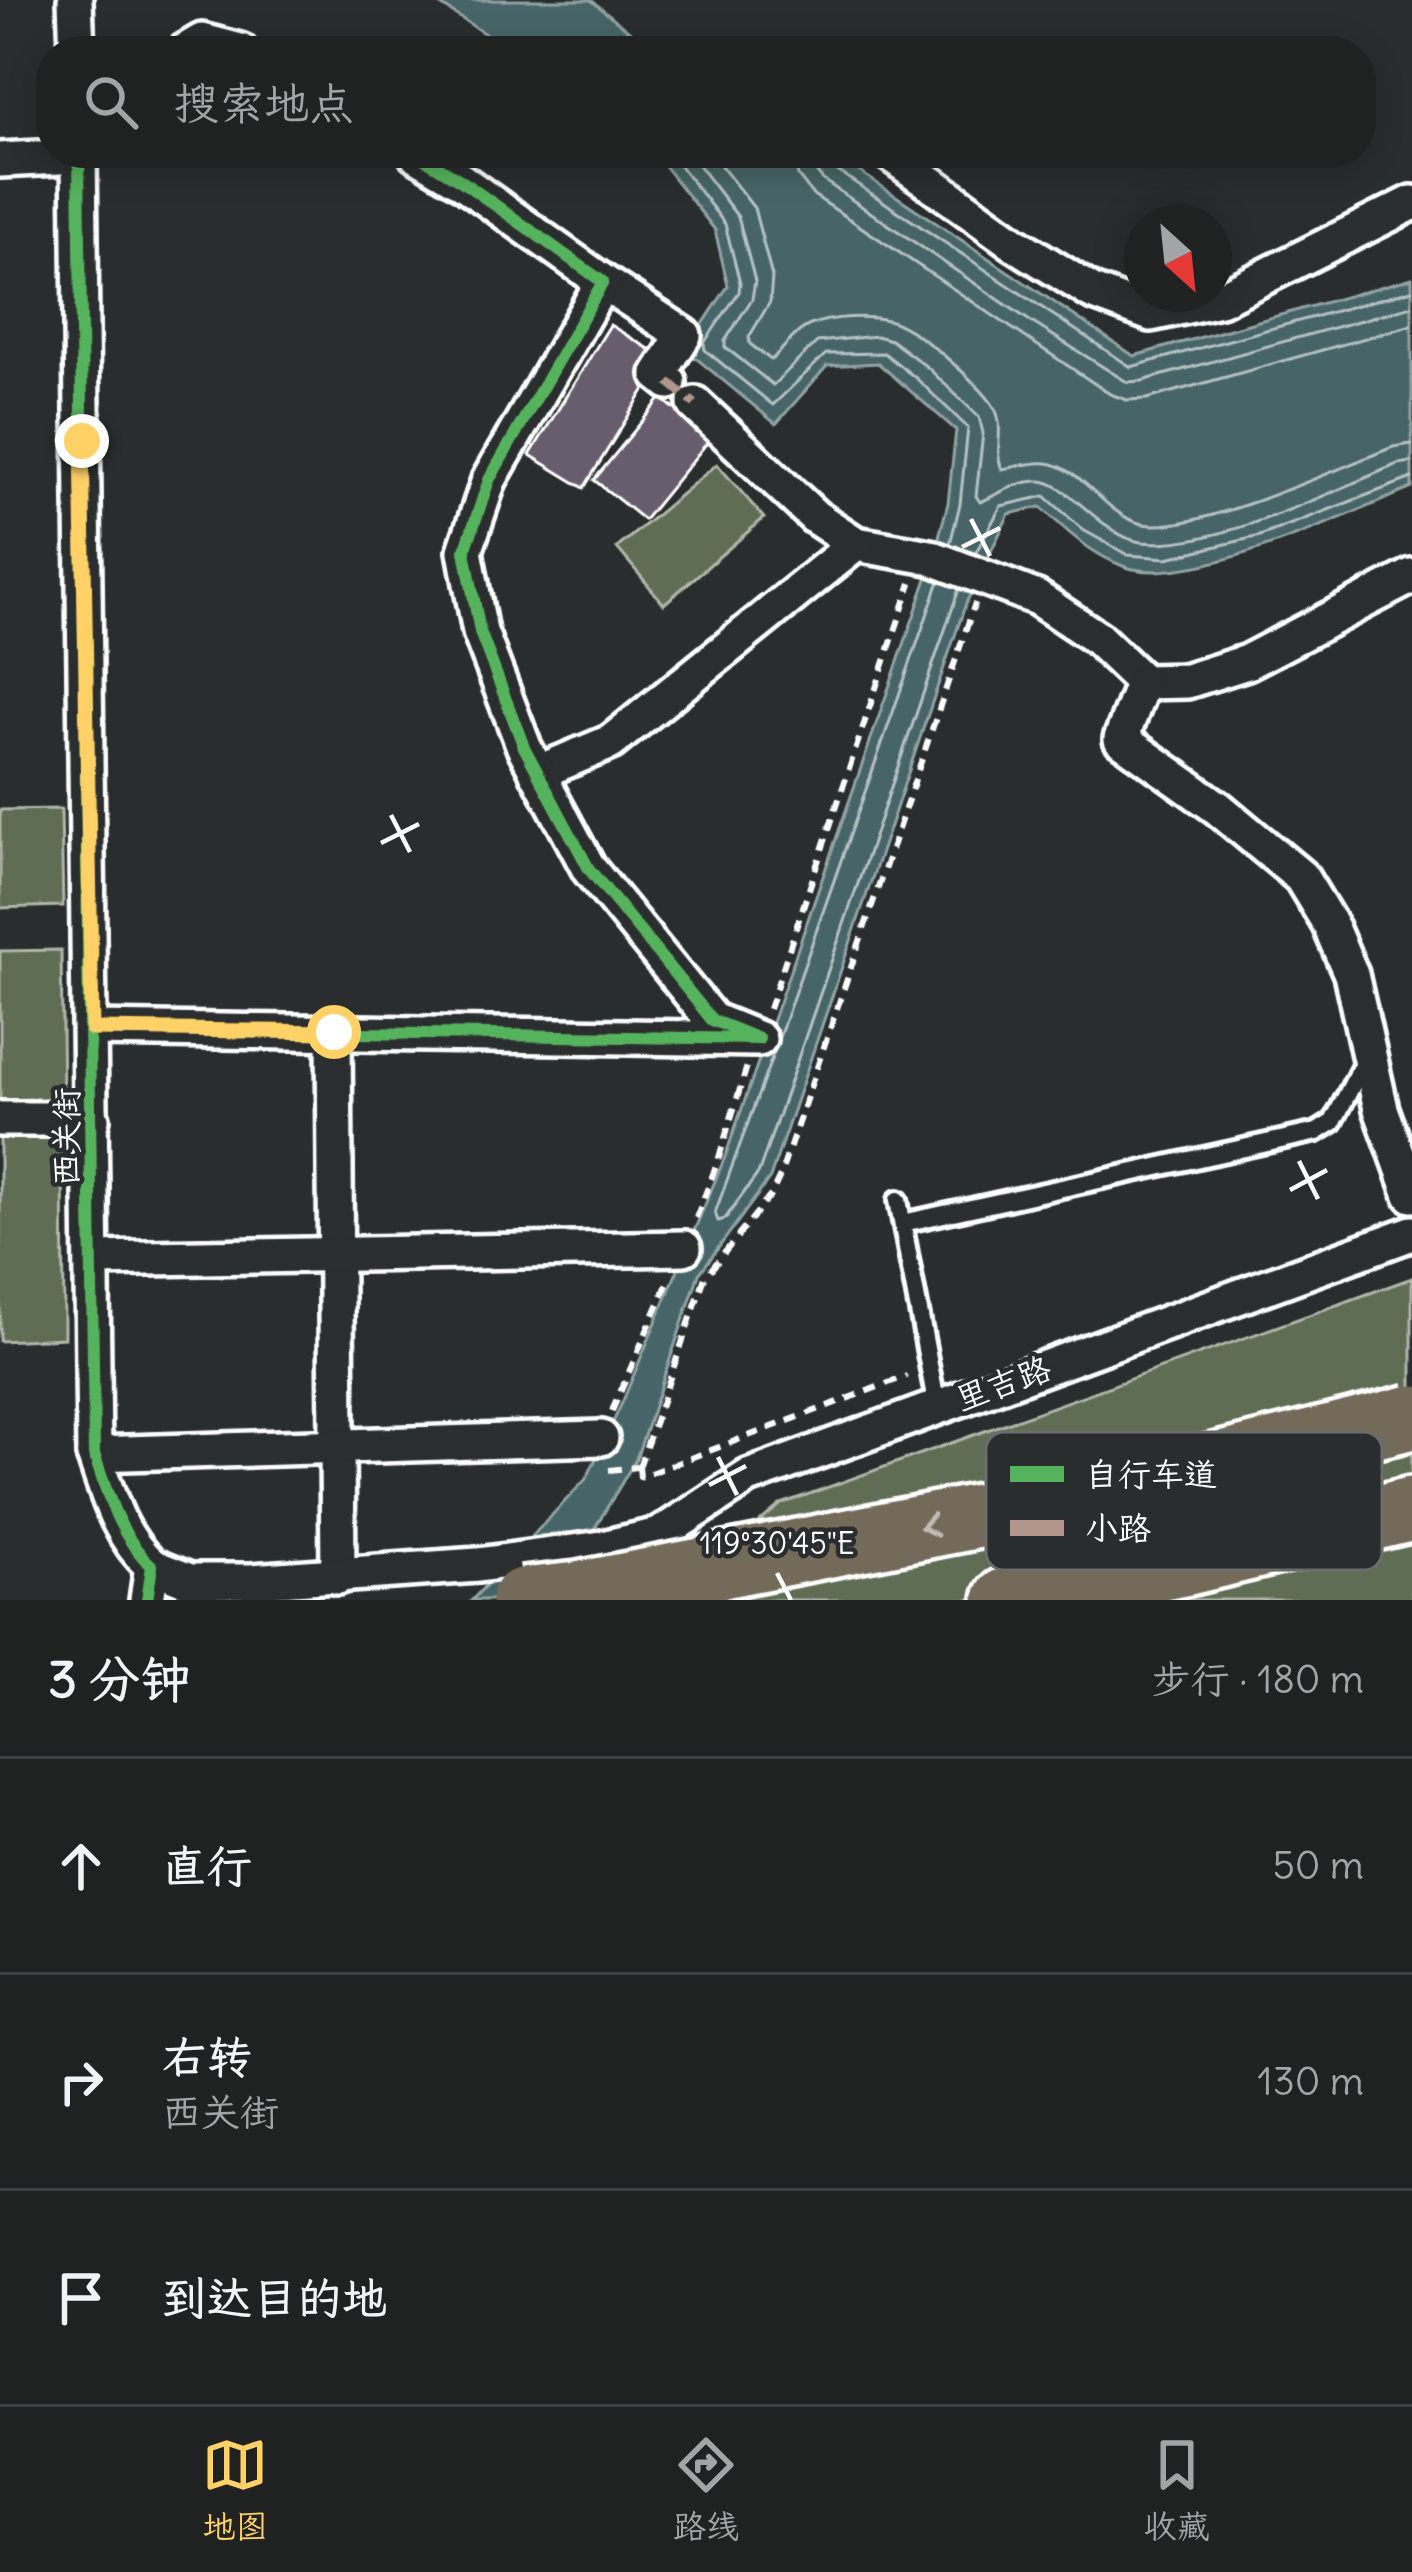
<!DOCTYPE html>
<html lang="zh">
<head>
<meta charset="utf-8">
<style>
  :root { --surface:#202222; --page:#2d2f2f; --text:#f1f3f6; --muted:#a2a4a5; --line:#3d3f40; --accent:#ffd166 }
  body { margin:0; font-family:Delius,"LXGW WenKai TC",sans-serif; background:var(--page); color:var(--text) }
  .compass { position:absolute; left:1124px; top:204px; width:108px; height:108px; border-radius:50%; background:var(--surface); box-shadow:0 6px 30px #0003; rotate:153deg }
  .stop { position:absolute; width:36px; height:36px; margin:-27px; border:9px solid #ffd166; border-radius:50%; background:#fff }
  .stop.end { background:#ffd166; border-color:#fff; box-shadow:0 3px 12px #0008 }
  .list { margin:0; padding:0; list-style:none }
  h2 { display:flex; justify-content:space-between; align-items:center; height:156px; margin:0; padding:0 48px; font-size:51px }
  h2 small { font-size:39px; font-weight:400; color:var(--muted) }
  .list li { display:grid; grid-template-columns:78px 1fr auto; gap:36px; align-items:center; box-sizing:border-box; height:216px; padding:0 48px; border-top:3px solid var(--line) }
  .list b { display:block; font-size:45px; white-space:nowrap }
  .list p { margin:0; font-size:39px; white-space:nowrap; color:var(--muted) }
  .list em { font-size:39px; font-style:normal; color:var(--muted) }
  .icon { flex:none; width:66px; height:66px; fill:none; stroke:currentColor; stroke-width:2; stroke-linecap:round; stroke-linejoin:round }
  .map { position:relative; flex:none; width:1412px; height:1600px; overflow:hidden }
  .search { position:absolute; background:var(--surface); box-shadow:0 6px 30px #0003; left:36px; right:36px; top:36px; height:132px; display:flex; align-items:center; gap:30px; box-sizing:border-box; padding:0 42px; border-radius:48px; color:var(--muted); font-size:45px }
  .sheet { height:804px; background:var(--surface) }
  nav { display:flex; justify-content:space-around; align-items:center; box-sizing:border-box; height:168px; border-top:3px solid var(--line); background:var(--surface); font-size:33px; color:var(--muted) }
  nav a { display:grid; justify-items:center; gap:6px }
  nav .on { color:var(--accent) }
  .map>svg:first-child { display:block }
</style>
</head>
<body>
<div class="map">
<svg width="1412" height="1600" viewBox="0 0 1412 1600">
  <rect width="100%" height="100%" fill="#2a2d2e"/>
  <filter id="ink" filterUnits="userSpaceOnUse"><feTurbulence type="fractalNoise" baseFrequency=".00833" numOctaves="2"/><feDisplacementMap in="SourceGraphic" scale="24" xChannelSelector="R" yChannelSelector="G"/><feConvolveMatrix kernelMatrix="1 2 1 2 8 2 1 2 1" color-interpolation-filters="sRGB"/></filter>
  <g filter="url(#ink)">
    <g fill="#616d54" stroke="#b0b6aa" stroke-width="3">
      <path d="M717,464L764,518L664,604L617,548Z"/>
      <path d="M61,809L63,906L0,908V810Z"/>
      <path d="M61,950L63,1098L0,1100V951Z"/>
      <path d="M63,1136L64,1338L0,1341V1138Z"/>
      <path d="M1412,1278V1600H745L738,1540L781,1504Z"/>
    </g>
    <g fill="#476568" stroke="#91a3a4" stroke-width="3">
      <path d="M433,0H591L654,51H511Z"/>
      <path d="M654,153H832L1134,356L1412,278V488C1348,514 1187,591 1123,566C1091,554 1065,530 1041,507L1009,514L966,603L770,1178L699,1274L636,1459L568,1573L542,1600H472L587,1478L622,1403L725,1157L930,570L948,503L956,430L878,363L827,366L776,424L686,350L728,286L715,230Z"/>
    </g>
    <g fill="none" stroke-linecap="round" stroke-linejoin="round">
      <g stroke="#b5c1c3" stroke-width="3">
        <path d="M670,153L725,224L740,283L739,292L704,343L705,350L773,405L826,354L884,353L917,379L968,428L960,504L950,544"/>
        <path d="M689,153L738,217L755,281L752,299L725,341V347L773,385L817,342L876,336L891,340L927,367L979,417L983,433L976,496L980,502C998,495 1015,481 1039,481C1067,480 1103,537 1141,542C1215,550 1328,493 1398,464L1412,462"/>
        <path d="M711,153L754,208L772,277L770,302L749,337L750,344L771,360C785,348 795,330 813,324C832,317 867,315 887,320C913,325 981,384 994,407C1006,427 993,450 1002,469C1016,467 1032,461 1047,463C1083,468 1103,512 1139,523C1188,538 1341,467 1393,447L1412,444"/>
        <path d="M793,153L798,176L812,194L1110,394L1127,400L1147,399L1412,325"/>
        <path d="M812,153L814,169L823,180L1033,323L1127,382L1142,381L1412,306"/>
        <path d="M827,153L833,168L1131,367L1412,290"/>
        <path d="M975,554L1001,506L1045,496L1083,530L1128,555L1167,558L1260,536L1412,478"/>
        <path d="M777,1043L939,581"/>
        <path d="M775,1049L715,1213L718,1221L725,1219L759,1172L959,589"/>
      </g>
    </g>
    <g fill="#675d6d" stroke="#fff" stroke-width="3">
      <path d="M610,325L664,358L584,488L530,455Z"/>
      <path d="M661,398L711,438L644,520L594,480Z"/>
    </g>
    <g fill="none" stroke-linecap="round" stroke-linejoin="round">
      <g stroke="#fff" stroke-width="26">
        <g id="lane">
          <path d="M898,1200L937,1407"/>
          <path d="M903,1223L1317,1132L1333,1122L1366,1058"/>
        </g>
      </g>
      <g stroke="#fff" stroke-width="42">
        <g id="street">
          <path d="M75,0L77,51"/>
          <path d="M185,51L202,41L240,51"/>
          <path d="M79,153L94,1454C108,1495 119,1537 152,1566L147,1600"/>
          <path d="M889,153L1014,243L1092,292L1151,314L1220,299L1412,203"/>
          <path d="M0,160L79,156"/>
          <path d="M603,282L684,335L659,374L669,382"/>
          <path d="M695,404L815,517L856,544L930,557L1037,598L1097,638L1143,682L1187,681L1247,662L1412,576"/>
          <path d="M1143,682L1121,739L1218,808L1301,877L1329,923L1351,974L1381,1109L1412,1195"/>
          <path d="M537,773L611,742L856,544"/>
          <path d="M92,1029L759,1039L712,1020L589,869L524,747L480,632L465,551L489,480L603,282L460,180L415,153"/>
          <path d="M334,1032L338,1577"/>
          <path d="M0,1119H92"/>
          <path d="M94,1259L684,1248"/>
          <path d="M94,1454L601,1438"/>
          <path d="M152,1566L190,1581H251L478,1565L602,1548L659,1535L748,1477L1412,1233"/>
        </g>
      </g>
      <g stroke="#fff" stroke-width="72">
        <path id="highway" d="M1006,1600L1183,1564L1412,1509"/>
      </g>
      <g stroke="#fff" stroke-width="6" stroke-dasharray="12 9" stroke-linecap="butt">
        <path d="M769,1009L911,583"/>
        <path d="M696,1218L718,1161L747,1066"/>
        <path d="M612,1411L669,1280"/>
        <path d="M639,1467L705,1277L771,1195L780,1176L975,603"/>
        <path d="M639,1467L640,1477L907,1376"/>
        <path d="M609,1470L637,1467"/>
      </g>
      <use href="#lane" stroke="#2a2d2e" stroke-width="16"/>
      <use href="#street" stroke="#2a2d2e" stroke-width="33"/>
      <use href="#highway" stroke="#736b5a" stroke-width="63"/>
      <g stroke="#fff" stroke-width="72" stroke-linecap="butt">
        <path id="highway-bridge" d="M523,1600L578,1594L1138,1485L1412,1417"/>
      </g>
      <use href="#highway-bridge" stroke="#736b5a" stroke-width="63"/>
      <path stroke="#b2968c" stroke-width="9" stroke-dasharray="18 9" stroke-linecap="butt" d="M669,382L695,404"/>
      <g stroke="#2a2d2e" stroke-width="20">
        <g id="cycleway">
          <path d="M79,153L94,1454C108,1495 119,1537 152,1566L147,1600"/>
          <path d="M92,1029L759,1039L712,1020L589,869L524,747L480,632L465,551L489,480L603,282L460,180L415,153"/>
        </g>
      </g>
      <use href="#cycleway" stroke="#56b35d" stroke-width="12"/>
    </g>
    <defs><path id="oneway-chevron" d="M-2-3.5L2.5 0L-2 3.5" fill="none" stroke-width="1.6" stroke-linecap="round" stroke-linejoin="round" transform="scale(3)"/></defs>
    <use stroke="#c0bcb5" href="#oneway-chevron" transform="translate(929 1526) rotate(169)"/>
  </g>
  <g fill="none" stroke-linecap="round" stroke-linejoin="round" filter="url(#ink)">
    <path stroke="#ffd166" stroke-width="15" d="M82,441L92,1029L334,1032"/>
  </g>
  <path fill="none" stroke="#fff" stroke-width="4.5" d="M971,519L990,556M962,547L1000,528M391,815L410,852M381,843L419,824M1299,1161L1318,1199M1290,1190L1327,1170M718,1457L737,1495M709,1485L746,1466M777,1573L791,1600"/>
  <g text-anchor="middle" dominant-baseline="central" stroke-width="9" stroke-linejoin="round" paint-order="stroke">
    <g font-size="33" fill="#fff" stroke="#2a2d2e">
      <text transform="translate(66 1137) rotate(-90)">西关街</text>
      <text transform="translate(1003 1383) rotate(-20)">里吉路</text>
    </g>
  </g>
  <rect x="986" y="1432" width="396" height="138" rx="18" fill="#2a2d2e" stroke="#6a6c6d" stroke-width="3"/>
  <rect x="1010" y="1466" width="54" height="16" fill="#56b35d"/>
  <rect x="1010" y="1520" width="54" height="16" fill="#b2968c"/>
  <g font-size="33" fill="#fff">
    <text x="1085" y="1486">自行车道</text>
    <text x="1085" y="1540">小路</text>
  </g>
  <g font-size="30" text-anchor="middle" fill="#fff" stroke="#2a2d2e" stroke-width="9" stroke-linejoin="round" paint-order="stroke">
    <text x="777" y="1554">119°30'45"E</text>
  </g>
</svg>
<svg class="compass" viewBox="-18 -18 36 36"><path d="M0-13l5 13h-10z" fill="#e53935"/><path d="M0 13l5-13h-10z" fill="#a2a4a5"/></svg>
<div class="stop" style="left:334px;top:1032px"></div>
<div class="stop end" style="left:82px;top:441px"></div>
<div class="search"><svg class="icon" aria-label="search" viewBox="0 0 24 24"><circle cx="10" cy="10" r="6"/><path d="M15 15l6 6"/></svg>搜索地点</div>
</div>
<section class="sheet">
<h2>3 分钟<small>步行 · 180 m</small></h2>
<ul class="list">
<li><svg class="icon" aria-label="ahead" viewBox="0 0 24 24"><path d="M12 20V5M6 11l6-6 6 6"/></svg><div><b>直行</b></div><em>50 m</em></li>
<li><svg class="icon" aria-label="right" viewBox="0 0 24 24"><path d="M7 20v-9h11M14 6l5 5-5 5"/></svg><div><b>右转</b><p>西关街</p></div><em>130 m</em></li>
<li><svg class="icon" aria-label="arrive" viewBox="0 0 24 24"><path d="M6 21V4h12l-3 4 3 4H6"/></svg><div><b>到达目的地</b></div></li>
</ul>
</section>
<nav>
<a class="on"><svg class="icon" aria-label="map" viewBox="0 0 24 24"><path d="M3 6l6-2 6 2 6-2v14l-6 2-6-2-6 2zM9 4v14M15 6v14"/></svg>地图</a>
<a><svg class="icon" aria-label="directions" viewBox="0 0 24 24"><path d="M12 3l9 9-9 9-9-9zM9 14v-3h6M13 9l2 2-2 2"/></svg>路线</a>
<a><svg class="icon" aria-label="saved" viewBox="0 0 24 24"><path d="M7 4h10v16l-5-4-5 4z"/></svg>收藏</a>
</nav>
</body>
</html>
